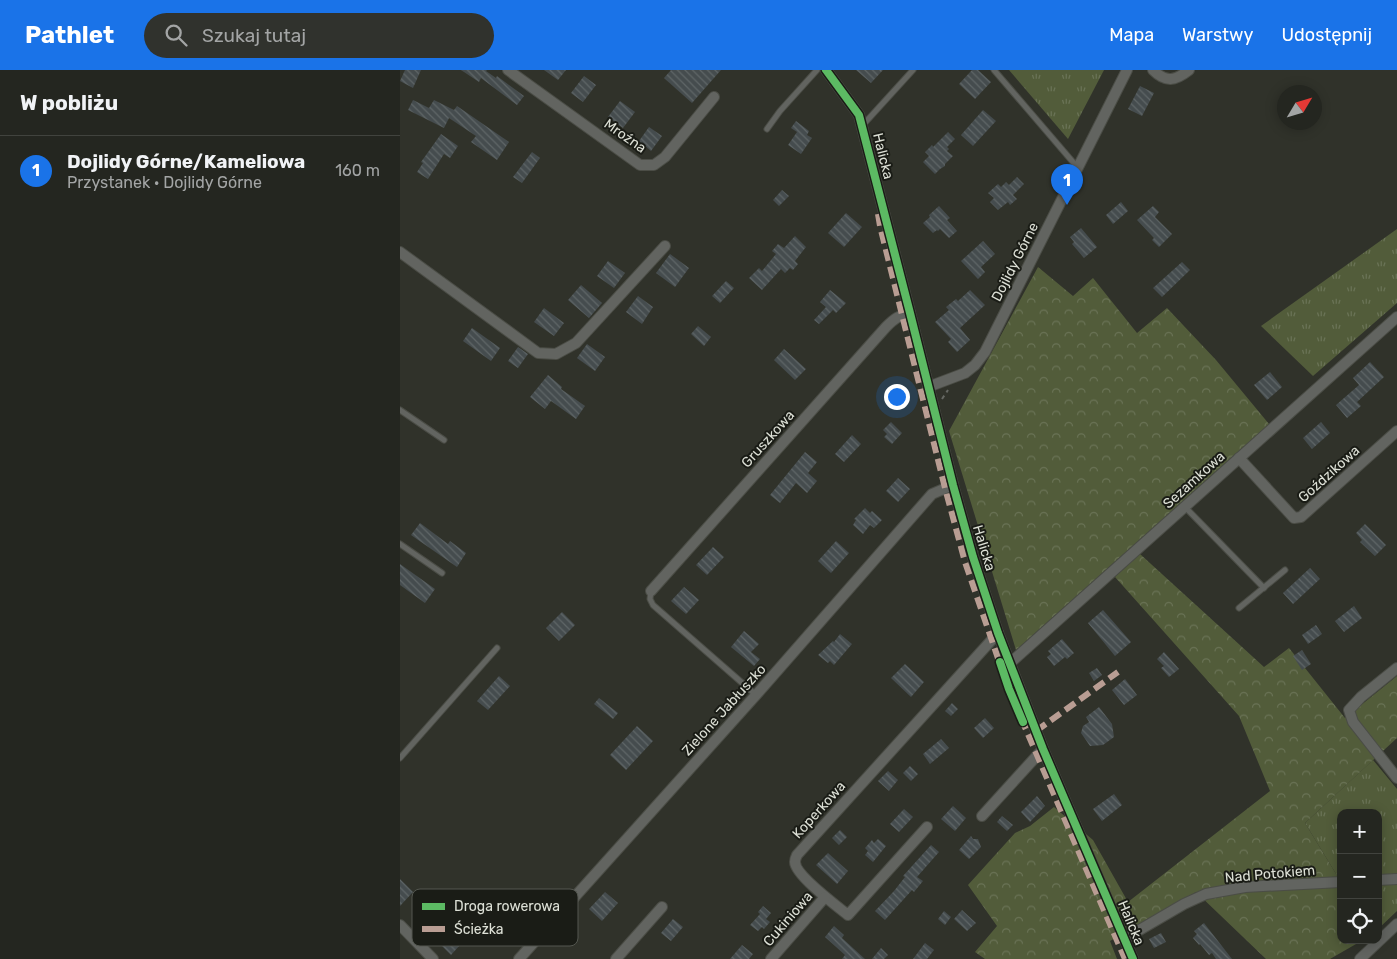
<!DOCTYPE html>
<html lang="pl">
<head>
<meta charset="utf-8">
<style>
  :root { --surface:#242620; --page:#30322d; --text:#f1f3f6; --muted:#a3a5a5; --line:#41433e; --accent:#1a73e8 }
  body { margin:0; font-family:Rubik,sans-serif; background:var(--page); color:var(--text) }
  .controls { position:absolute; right:15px; bottom:15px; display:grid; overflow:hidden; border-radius:10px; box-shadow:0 2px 12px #0003 }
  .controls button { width:45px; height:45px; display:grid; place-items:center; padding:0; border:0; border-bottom:1px solid var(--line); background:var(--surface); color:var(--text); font:25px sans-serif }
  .compass { position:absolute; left:877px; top:15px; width:45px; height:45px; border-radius:50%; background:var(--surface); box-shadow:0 2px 12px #0003; rotate:52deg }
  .you { position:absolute; left:496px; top:326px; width:18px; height:18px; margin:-12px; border:4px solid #fff; border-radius:50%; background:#1a73e8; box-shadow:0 0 0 8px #1a73e833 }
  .badge { display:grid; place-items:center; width:32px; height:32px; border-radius:50%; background:var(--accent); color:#fff; font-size:16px; font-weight:700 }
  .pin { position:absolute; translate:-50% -41px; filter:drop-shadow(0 1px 2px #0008) }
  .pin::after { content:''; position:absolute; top:26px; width:18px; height:15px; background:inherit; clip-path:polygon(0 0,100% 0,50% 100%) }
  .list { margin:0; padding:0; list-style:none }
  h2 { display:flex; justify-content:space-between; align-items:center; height:65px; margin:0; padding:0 20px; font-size:21px }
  h2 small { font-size:16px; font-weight:400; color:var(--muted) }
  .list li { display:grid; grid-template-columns:32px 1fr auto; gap:15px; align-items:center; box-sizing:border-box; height:70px; padding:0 20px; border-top:1px solid var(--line) }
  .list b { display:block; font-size:19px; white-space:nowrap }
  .list p { margin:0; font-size:16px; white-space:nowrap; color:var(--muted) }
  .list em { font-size:16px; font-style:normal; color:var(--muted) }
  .icon { flex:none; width:28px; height:28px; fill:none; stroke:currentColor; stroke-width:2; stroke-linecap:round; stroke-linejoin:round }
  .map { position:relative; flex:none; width:997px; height:889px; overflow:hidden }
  header { display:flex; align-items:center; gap:30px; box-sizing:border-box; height:70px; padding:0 25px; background:var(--accent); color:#fff }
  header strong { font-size:24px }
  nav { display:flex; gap:28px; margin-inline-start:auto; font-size:18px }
  .search { width:350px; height:45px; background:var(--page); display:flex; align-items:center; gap:12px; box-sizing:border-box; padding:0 18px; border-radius:28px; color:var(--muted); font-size:19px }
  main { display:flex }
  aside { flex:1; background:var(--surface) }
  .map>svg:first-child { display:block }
</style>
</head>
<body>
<header>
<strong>Pathlet</strong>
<div class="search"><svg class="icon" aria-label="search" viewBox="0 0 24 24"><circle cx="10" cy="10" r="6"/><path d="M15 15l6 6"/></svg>Szukaj tutaj</div>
<nav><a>Mapa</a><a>Warstwy</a><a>Udostępnij</a></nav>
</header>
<main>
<aside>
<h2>W pobliżu<small></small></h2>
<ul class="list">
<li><span class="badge">1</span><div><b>Dojlidy Górne/Kameliowa</b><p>Przystanek · Dojlidy Górne</p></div><em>160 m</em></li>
</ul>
</aside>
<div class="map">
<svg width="997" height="889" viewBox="0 0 997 889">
  <defs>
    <pattern id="grass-tufts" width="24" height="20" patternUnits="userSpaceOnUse" patternTransform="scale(1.25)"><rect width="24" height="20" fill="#525c3a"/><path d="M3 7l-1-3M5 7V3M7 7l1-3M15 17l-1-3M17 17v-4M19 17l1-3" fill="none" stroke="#6a7356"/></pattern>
    <pattern id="forest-crowns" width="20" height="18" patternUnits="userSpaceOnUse" patternTransform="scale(1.25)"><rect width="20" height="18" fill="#525c3a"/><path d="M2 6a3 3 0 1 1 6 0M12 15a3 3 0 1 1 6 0" fill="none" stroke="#6a7356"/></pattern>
    <pattern id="building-back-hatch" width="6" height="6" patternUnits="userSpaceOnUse" patternTransform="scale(1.25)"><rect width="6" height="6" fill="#454c4e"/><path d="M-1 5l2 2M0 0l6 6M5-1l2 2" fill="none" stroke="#5f6667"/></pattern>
  </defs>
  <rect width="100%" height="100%" fill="#30322a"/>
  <g fill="url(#grass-tufts)">
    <path d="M609,0H704L668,69Z"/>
    <path d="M997,159V233L913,306L861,256Z"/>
    <path d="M973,690L997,719V841L978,859V743H941V812L905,753Z"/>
  </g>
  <g fill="url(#forest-crowns)">
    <path d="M638,197L673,226L693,208L737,263L767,238L816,290L869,354L616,580L549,361Z"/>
    <path d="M740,484L864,597L889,578L945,648L997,606V668L905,753L941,812V870H963L930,889H866L796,822L710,871L717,889H585L575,882L597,856L568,815L615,763L630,756L654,737L693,770L728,832L870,721L839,646L715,507Z"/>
  </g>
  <g fill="url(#building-back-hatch)">
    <path d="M5,0H21L13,18L0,11Z"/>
    <path d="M61,0H87L86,1L96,8L97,6L124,26L117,35L81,8L79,12Z"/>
    <path d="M144,0H166L158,10Z"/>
    <path d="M271,0H321L292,33L264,8Z"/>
    <path d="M456,0H483L471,13Z"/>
    <path d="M572,0H578L591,12L575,29L559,14Z"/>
    <path d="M184,6L196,15L183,32L171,23Z"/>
    <path d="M740,16L754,23L742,46L728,39Z"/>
    <path d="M13,30L29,38L34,30L54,40L57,36L109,72L97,90L71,72L76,66L49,48L44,58L8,40Z"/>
    <path d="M220,31L235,42L223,58L208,47Z"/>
    <path d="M583,40L596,51L573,76L561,65Z"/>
    <path d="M396,51L409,61L407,65L412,68L401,84L388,75L397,62L391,58Z"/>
    <path d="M249,57L262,66L251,81L239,71Z"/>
    <path d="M548,62L555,69L547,77L549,79L547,81L553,86L545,94V96L540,99L535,104L523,92L529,86L525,82L532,75L533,77Z"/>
    <path d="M41,64L58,76L50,88L44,84L28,109L17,102L23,93L21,92Z"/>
    <path d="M132,82L140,88L122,113L113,107Z"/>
    <path d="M617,107L624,114L613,125L617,129L610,135L608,132L598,140L590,132L594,128L588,123L598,114L601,117L606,112L609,115Z"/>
    <path d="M382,120L389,126L379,136L373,130Z"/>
    <path d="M721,132L728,141L713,154L706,145Z"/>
    <path d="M539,136L550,148L547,150L557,161L549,168L540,159L538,161L537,160L533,163L523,153L530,147L529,145Z"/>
    <path d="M753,136L759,142L755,147L772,164L759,177L752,170L754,168L737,150Z"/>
    <path d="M446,143L462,157L444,177L428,163Z"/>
    <path d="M681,158L697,177L684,188L672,174L674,172L670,167Z"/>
    <path d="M395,166L406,177L395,191L398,194L393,200L390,198L385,203L381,199L362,220L349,208L359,198L362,201L376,184L372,181L378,174L384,178Z"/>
    <path d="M583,171L595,184L581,197L585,202L578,209L561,191Z"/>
    <path d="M270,184L289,198L275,217L256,203Z"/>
    <path d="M208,191L225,203L214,218L197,206Z"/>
    <path d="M782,192L790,200L762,227L753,218Z"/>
    <path d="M326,211L334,218L320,233L312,226Z"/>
    <path d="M181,215L202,233L189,248L168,230Z"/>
    <path d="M430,220L446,233L436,243L433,240L419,254L414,250L426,237L420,232Z"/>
    <path d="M570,220L585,235L560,258L570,270L557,282L548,272L551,269L535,252L549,240L546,237L556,229L558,231Z"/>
    <path d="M238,226L253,237L242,254L226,242Z"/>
    <path d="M144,238L164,253L154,266L134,252Z"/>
    <path d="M298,256L311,267L304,276L291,264Z"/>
    <path d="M72,258L100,278L91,291L63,271Z"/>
    <path d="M187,274L205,287L195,301L177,288Z"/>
    <path d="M118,277L128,284L118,298L108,291Z"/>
    <path d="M384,279L406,299L395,310L374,290Z"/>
    <path d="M970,292L984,307L957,332L961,336L947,348L936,335L959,315L953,308Z"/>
    <path d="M870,302L882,317L867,330L854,315Z"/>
    <path d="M148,305L162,317L161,319L185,336L176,349L151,331L145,339L130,327Z"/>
    <path d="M491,352L502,363L492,374L484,367L487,364L483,360Z"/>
    <path d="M921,352L930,363L912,379L903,368Z"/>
    <path d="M452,365L461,374L444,392L435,384Z"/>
    <path d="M405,382L417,392L408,403L417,411L407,423L396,413L380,433L370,425Z"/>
    <path d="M498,408L510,419L498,432L486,421Z"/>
    <path d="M465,438L470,443L472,441L482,450L474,458L470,455L463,464L453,455L456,450L454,449Z"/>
    <path d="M20,453L48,474L50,471L66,483L57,497L11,465Z"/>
    <path d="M965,454L986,475L975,486L960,472L962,470L956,463Z"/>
    <path d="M436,471L449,483L431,503L418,491Z"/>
    <path d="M313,477L324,487L307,505L296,495Z"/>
    <path d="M0,494L35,519L25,533L0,515Z"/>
    <path d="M910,498L920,509L893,534L883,523Z"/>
    <path d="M284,517L299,530L286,544L271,531Z"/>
    <path d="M954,536L962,548L944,562L935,551Z"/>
    <path d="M703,540L731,572L715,586L688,553Z"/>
    <path d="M162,542L175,555L159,571L146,558Z"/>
    <path d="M916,555L922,564L908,574L902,565Z"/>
    <path d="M344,561L359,574L351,582L360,589L354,596L331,577Z"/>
    <path d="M440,564L452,574L434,595L430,591L428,593L418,585L433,571L434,572Z"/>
    <path d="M662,569L674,583L667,589L665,587L654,596L647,587L651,584L648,581Z"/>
    <path d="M902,580L911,594L902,600L893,586Z"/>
    <path d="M764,582L779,599L769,607L761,598L764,596L757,589Z"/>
    <path d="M505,594L524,612L511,627L491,608Z"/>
    <path d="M697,598L702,605L694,611L689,603Z"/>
    <path d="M99,606L110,616L88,640L77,631Z"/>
    <path d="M725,609L737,625L724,635L712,620Z"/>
    <path d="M199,628L218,643L213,649L194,634Z"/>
    <path d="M552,633L558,639L551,646L545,641Z"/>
    <path d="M699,637L712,654L714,667L703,675L690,676L681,663L683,656L689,652L686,647Z"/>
    <path d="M585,648L594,658L583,668L574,658Z"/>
    <path d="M237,656L253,671L226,700L210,685Z"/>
    <path d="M541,669L549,678L530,694L523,684Z"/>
    <path d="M510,696L518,704L511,711L503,703Z"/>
    <path d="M488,701L498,710L489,721L478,711Z"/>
    <path d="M714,724L722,735L702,751L693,739Z"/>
    <path d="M637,726L645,736L630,752L621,742Z"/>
    <path d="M553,736L566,748L555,761L541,749Z"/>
    <path d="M504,739L513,747L499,762L490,754Z"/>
    <path d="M602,746L613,755L607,761L597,752Z"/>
    <path d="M440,760L447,767L439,775L432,768Z"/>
    <path d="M571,766L573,769H578L581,777L569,789L559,780Z"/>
    <path d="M478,769L486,776L473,792L465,785L468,781L465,778L472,770L474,773Z"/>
    <path d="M531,775L539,782L517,807L523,811L514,822L512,820L485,850L475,841L494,821L505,807L503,806Z"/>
    <path d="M428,783L448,801L437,814L416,795Z"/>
    <path d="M0,809L13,822L0,836Z"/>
    <path d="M205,822L218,833L202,851L189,839Z"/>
    <path d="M363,836L371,843L366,849L370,852L364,859L362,857L358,861L350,855L360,844L358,842Z"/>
    <path d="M562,840L576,853L567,861L554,849Z"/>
    <path d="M544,841L551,847L545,855L538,849Z"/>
    <path d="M273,849L283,857L271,871L261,863Z"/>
    <path d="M50,853L63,864L56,871L60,875L51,885L38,872L41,869L38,866Z"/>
    <path d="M804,853L832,889H816L812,883L809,885L800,874L799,875L793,868L797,864L794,861Z"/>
    <path d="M434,856L444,865L442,868L465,889H442L445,885L425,867Z"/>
    <path d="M761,863L766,872L754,878L749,869Z"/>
    <path d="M525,873L534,880L527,889H513Z"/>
    <path d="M342,875L353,884L349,889H330Z"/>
    <path d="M481,878L488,885L484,889H472Z"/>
  </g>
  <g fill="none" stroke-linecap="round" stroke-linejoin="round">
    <g stroke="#4b4d46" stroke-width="7">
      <g id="service">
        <path d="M594,0L678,98"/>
        <path d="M462,56L513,0"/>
        <path d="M367,59L380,41L417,0"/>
        <path d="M0,340L44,370"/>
        <path d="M785,437L864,518"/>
        <path d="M0,474L42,503"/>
        <path d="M251,521L250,529L253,535L356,625"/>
        <path d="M839,538L885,500"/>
        <path d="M0,688L97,578"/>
      </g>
    </g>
    <g stroke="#4b4d46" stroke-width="12">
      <g id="minor">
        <path d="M108,0L240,95H254L265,87L314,27"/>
        <path d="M426,0L459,45L510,243L553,415L573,487L598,563L643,679L733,889"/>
        <path d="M753,0C766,13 775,11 789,0"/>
        <path d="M0,182L138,283L156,284L176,273L265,176"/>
        <path d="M528,317L565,303L575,295L585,282L727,0"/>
        <path d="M839,388L894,448L901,447L997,361"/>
        <path d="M251,521L486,257C494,249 499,245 510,243"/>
        <path d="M609,594L997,247"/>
        <path d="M997,598L961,627L949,640L953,652L997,708"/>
        <path d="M582,746L643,679"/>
        <path d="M527,757L448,845C438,837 395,805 395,792C395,790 396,787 397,785L598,563"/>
        <path d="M978,810L997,809"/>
        <path d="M0,855L33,889"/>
        <path d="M724,869L784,834L806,824L845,817L941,812"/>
        <path d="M119,889L356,625L532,424L553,415"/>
        <path d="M216,889L262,837"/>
        <path d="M371,889L425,827"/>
        <path d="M960,889L997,854"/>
      </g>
    </g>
    <path stroke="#666863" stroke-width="2" stroke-dasharray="4 4" stroke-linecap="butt" d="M542,329L548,320"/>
    <use href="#service" stroke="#626460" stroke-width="5"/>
    <use href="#minor" stroke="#626460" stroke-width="10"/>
    <g stroke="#b99d93" stroke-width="6" stroke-dasharray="12 6" stroke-linecap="butt">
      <path d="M478,144L480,156L545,418L565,492L601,597"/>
      <path d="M621,648L725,889"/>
      <path d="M636,661L718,602"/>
    </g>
    <g stroke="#1a1c16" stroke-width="11">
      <g id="cycleway">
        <path d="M426,0L459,45L510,243L553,415L573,487L598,563L643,679L733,889"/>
        <path d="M600,592L609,619L623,652"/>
      </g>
    </g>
    <use href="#cycleway" stroke="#5cba63" stroke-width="8"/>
  </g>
  <g text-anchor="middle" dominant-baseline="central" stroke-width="4" stroke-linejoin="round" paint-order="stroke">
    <g font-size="14" fill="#dde0d6" stroke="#1a1c16">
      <text transform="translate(225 66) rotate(35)">Mroźna</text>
      <text transform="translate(483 86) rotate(76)">Halicka</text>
      <text transform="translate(615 192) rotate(-63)">Dojlidy Górne</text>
      <text transform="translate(368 369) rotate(-48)">Gruszkowa</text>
      <text transform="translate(929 404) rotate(-42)">Goździkowa</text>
      <text transform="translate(794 410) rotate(-42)">Sezamkowa</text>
      <text transform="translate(584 478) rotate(73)">Halicka</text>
      <text transform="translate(324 640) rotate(-48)">Zielone Jabłuszko</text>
      <text transform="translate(419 740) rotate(-48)">Koperkowa</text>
      <text transform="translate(870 804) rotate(-5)">Nad Potokiem</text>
      <text transform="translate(388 849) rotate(-49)">Cukiniowa</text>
      <text transform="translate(731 853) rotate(67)">Halicka</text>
    </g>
  </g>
  <rect x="12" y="819" width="166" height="57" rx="8" fill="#1a1c16" stroke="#545750" stroke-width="1"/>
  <rect x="22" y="833" width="23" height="7" fill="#5cba63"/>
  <rect x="22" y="856" width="23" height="6" fill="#b99d93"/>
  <g font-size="14" fill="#dde0d6">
    <text x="54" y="841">Droga rowerowa</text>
    <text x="54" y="864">Ścieżka</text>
  </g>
</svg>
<div class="controls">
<button>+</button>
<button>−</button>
<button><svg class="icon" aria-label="locate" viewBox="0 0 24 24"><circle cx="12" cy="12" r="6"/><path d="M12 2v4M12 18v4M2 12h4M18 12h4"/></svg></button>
</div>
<svg class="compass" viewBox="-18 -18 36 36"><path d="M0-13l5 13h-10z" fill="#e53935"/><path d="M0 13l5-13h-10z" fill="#a3a5a5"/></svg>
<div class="you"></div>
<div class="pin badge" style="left:667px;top:135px">1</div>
</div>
</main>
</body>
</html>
